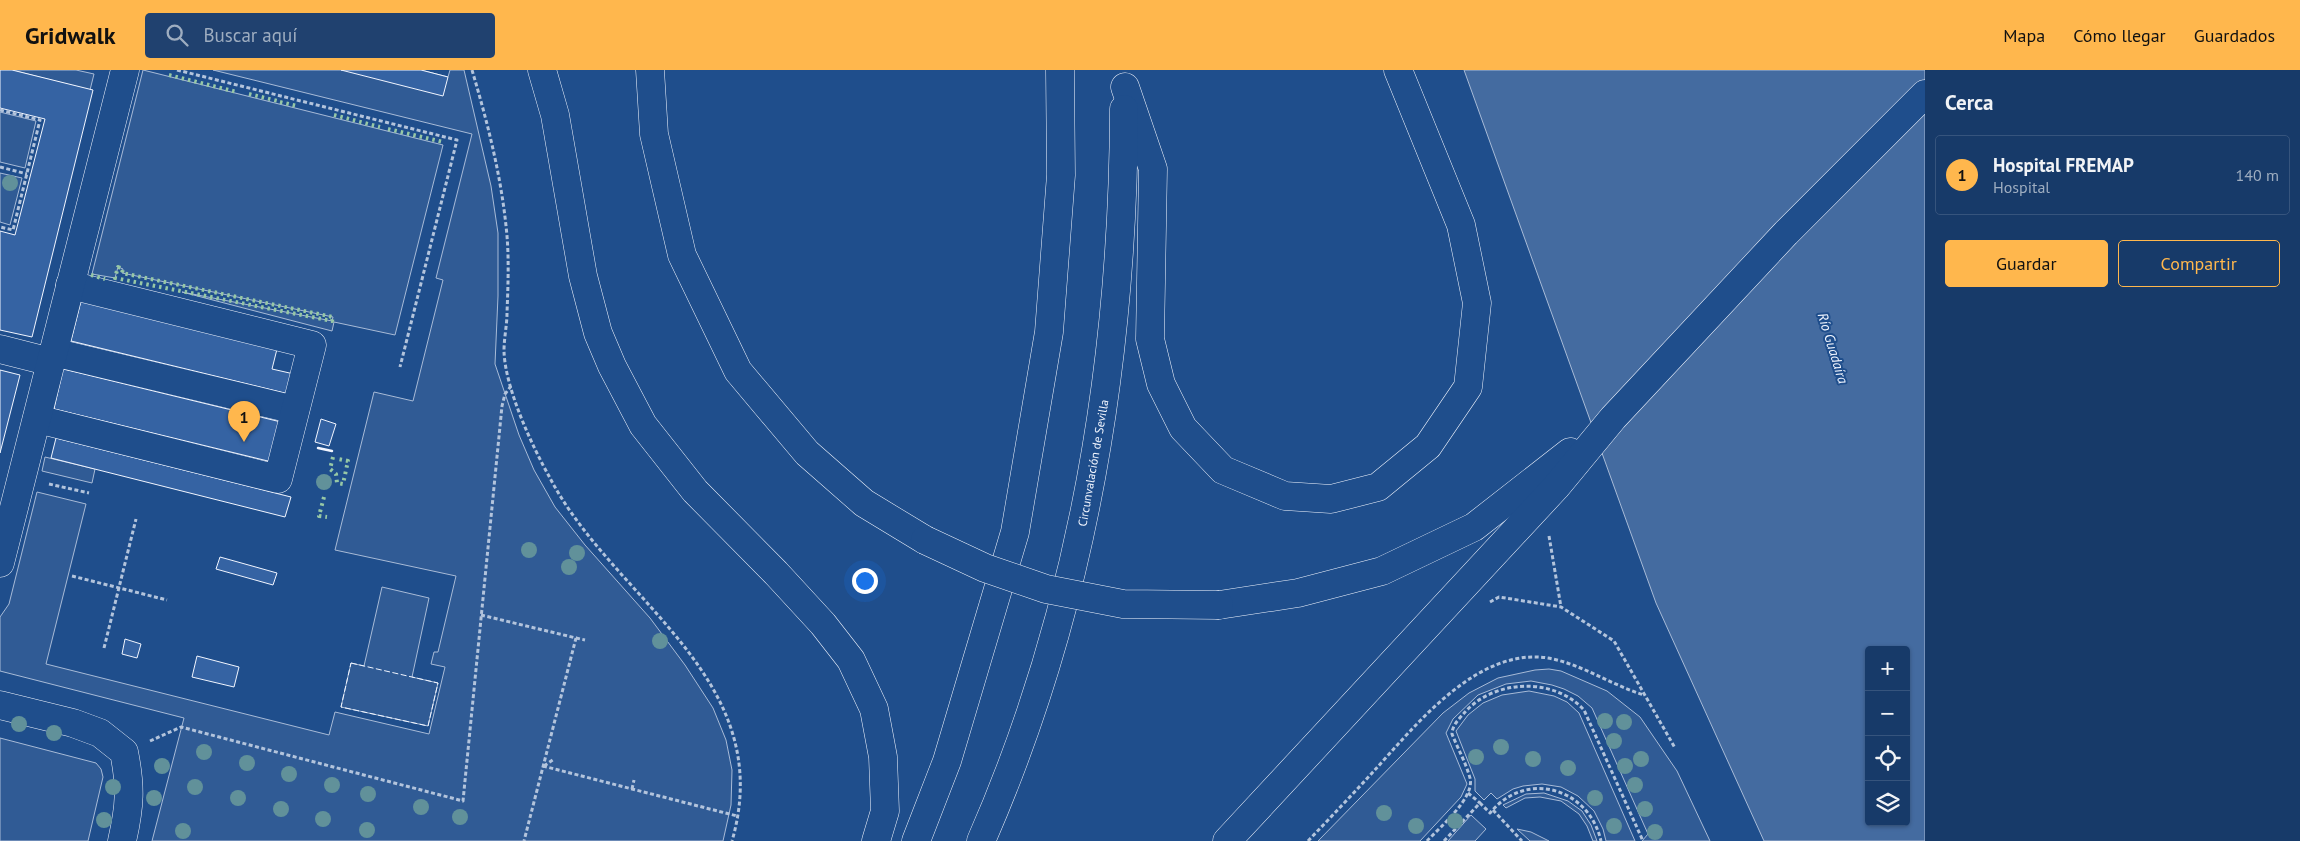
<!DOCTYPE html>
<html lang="es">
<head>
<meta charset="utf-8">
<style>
  :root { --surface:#173a69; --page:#20416f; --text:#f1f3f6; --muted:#9eadc0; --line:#36547d; --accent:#ffb74d }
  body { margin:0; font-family:"PT Sans",sans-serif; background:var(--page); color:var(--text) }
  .controls { position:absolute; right:15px; bottom:15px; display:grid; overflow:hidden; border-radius:5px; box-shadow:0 1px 4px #0004 }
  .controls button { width:45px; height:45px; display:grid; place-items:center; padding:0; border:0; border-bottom:1px solid var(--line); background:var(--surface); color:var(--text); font:25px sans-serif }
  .you { position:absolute; left:864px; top:510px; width:18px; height:18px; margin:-12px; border:4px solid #fff; border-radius:50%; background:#1a73e8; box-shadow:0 0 0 8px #1a73e833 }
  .badge { display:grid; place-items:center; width:32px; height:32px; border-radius:50%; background:var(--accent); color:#111; font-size:16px; font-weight:700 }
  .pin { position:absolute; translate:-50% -41px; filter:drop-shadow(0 1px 2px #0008) }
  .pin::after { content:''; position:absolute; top:26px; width:18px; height:15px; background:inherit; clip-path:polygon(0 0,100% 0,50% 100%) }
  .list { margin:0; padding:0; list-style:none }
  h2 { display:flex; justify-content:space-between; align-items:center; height:65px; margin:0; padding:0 20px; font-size:21px }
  h2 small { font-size:16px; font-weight:400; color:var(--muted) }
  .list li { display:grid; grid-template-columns:32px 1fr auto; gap:15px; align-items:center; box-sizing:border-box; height:80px; margin:0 10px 10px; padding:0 10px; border:1px solid var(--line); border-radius:5px }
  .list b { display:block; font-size:19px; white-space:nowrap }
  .list p { margin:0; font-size:16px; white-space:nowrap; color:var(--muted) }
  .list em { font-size:16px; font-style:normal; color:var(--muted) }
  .actions { display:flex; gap:10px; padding:15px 20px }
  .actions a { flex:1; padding:11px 0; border:1px solid var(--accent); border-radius:5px; text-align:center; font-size:18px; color:var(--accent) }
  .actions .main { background:var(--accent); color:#111 }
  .icon { flex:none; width:28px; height:28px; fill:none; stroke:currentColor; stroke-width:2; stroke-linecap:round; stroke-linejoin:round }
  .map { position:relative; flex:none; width:1925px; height:771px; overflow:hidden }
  header { display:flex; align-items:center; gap:30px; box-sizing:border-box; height:70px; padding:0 25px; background:var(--accent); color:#111 }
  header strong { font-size:24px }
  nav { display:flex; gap:28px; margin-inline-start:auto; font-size:18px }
  .search { width:350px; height:45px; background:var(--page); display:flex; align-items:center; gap:12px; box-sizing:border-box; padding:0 18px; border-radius:5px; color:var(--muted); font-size:19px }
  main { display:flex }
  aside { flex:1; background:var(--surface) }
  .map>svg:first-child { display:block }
</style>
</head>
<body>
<header>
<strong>Gridwalk</strong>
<div class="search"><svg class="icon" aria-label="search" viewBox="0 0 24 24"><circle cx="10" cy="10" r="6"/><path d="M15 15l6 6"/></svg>Buscar aquí</div>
<nav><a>Mapa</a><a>Cómo llegar</a><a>Guardados</a></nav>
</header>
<main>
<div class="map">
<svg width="1925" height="771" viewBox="0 0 1925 771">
  <rect width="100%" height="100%" fill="#1f4e8c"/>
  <g fill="#305b95" stroke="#a8bbd7">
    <path d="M12,0H76L94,4L90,20Z"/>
    <path d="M143,0L443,75L395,265L334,252L332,261L182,222L332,251L333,247L122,203L123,199L118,197L115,208L92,204Z"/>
    <path d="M213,0H421L448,7L450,0H464L491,116L498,163V226L495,294L519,365L534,400L555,437L585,475L650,548L685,595L713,638L726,670L732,700L731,735L723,771H152L184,648L0,601V547L9,534L37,422L86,434L46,594L329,665L335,642L429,664L445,597L431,594L434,582H438L456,506L335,480L374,322L413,331L443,210L436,208L472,64Z"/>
    <path d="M0,42L36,51L25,98L0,92Z"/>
    <path d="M0,103L22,108L10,155L0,152Z"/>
    <path d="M45,387L95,399L92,413L42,401Z"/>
    <path d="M382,517L429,528L412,607L438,613L428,656L341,637L351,593L364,596Z"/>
    <path d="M1549,599L1561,601L1607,621L1640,647L1677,701L1710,771H1642L1648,764L1592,638L1578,626L1564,619L1552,615L1531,611L1506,614L1478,625L1453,649L1446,663L1467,714L1461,727L1420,771H1318L1443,643L1469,623L1498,608L1535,600Z"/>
    <path d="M1529,621L1554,626L1567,632L1579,643L1635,771H1606L1603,759L1594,741L1578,726L1561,717L1542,714L1523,716L1513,719L1497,729L1491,723L1484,730L1475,721V709L1456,661L1468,645L1483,633L1502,625Z"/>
    <path d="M0,668L96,693L101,699L103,707L88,771H0Z"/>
    <path d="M1544,723L1568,731L1582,741L1591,755L1597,771H1593L1587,756L1579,744L1561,731L1540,727L1525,728L1506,738L1503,735L1526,724Z"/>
    <path d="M1471,745L1486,759L1475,771H1448Z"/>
    <path d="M1517,759L1531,762L1549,771H1530Z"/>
  </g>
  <path fill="#446ba0" stroke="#a8bbd7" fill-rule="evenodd" d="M1464,0H1925V771H1764L1656,533ZM1869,580H1906V752H1869Z"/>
  <g fill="#3563a3" stroke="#f2f6ff">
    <path d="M0,0H12L93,20L32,267L0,260V161L15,165L45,49L0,38Z"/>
    <path d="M341,0H421L448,7L443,26Z"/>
    <path d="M81,231L277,279L272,299L294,304L289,324L71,271Z"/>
    <path d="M63,299L281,352L272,392L54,339Z"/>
    <path d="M0,300L20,305L0,383Z"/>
    <path d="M321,349L336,354L329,376L315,372Z"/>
    <path d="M56,368L291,427L285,447L51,388Z"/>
    <path d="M220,487L277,503L273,515L216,499Z"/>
    <path d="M125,569L141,574L137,588L122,584Z"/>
    <path d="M197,586L239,597L234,617L192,607Z"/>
  </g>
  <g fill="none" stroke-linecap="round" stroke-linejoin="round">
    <g stroke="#f2f6ff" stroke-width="29">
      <g id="minor">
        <path d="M0,279L51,292"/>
        <path d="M53,282L295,340"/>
        <path d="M37,349L278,409L312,275L70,215"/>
        <path d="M0,493L125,0"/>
        <path d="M0,635L73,653L100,663L124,682C131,717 130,736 122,771"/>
      </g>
    </g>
    <g stroke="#f2f6ff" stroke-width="29">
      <g id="highway">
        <path d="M542,0L555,45L583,206L598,263L612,296L643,355L695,421L776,503L823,554L851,590L874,639L883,687L885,741L876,771"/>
        <path d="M650,0L654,64L682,185L738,301L807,383L864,433L925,470"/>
        <path d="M1125,17L1153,99L1150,269L1161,314L1183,358L1223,400L1285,426L1331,429L1378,417L1428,376L1468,317L1477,233L1461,155L1398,0"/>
        <path d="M1219,535L1298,523L1382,501L1474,457L1570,382"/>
        <path d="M916,771L947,691L1015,462L1049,262L1061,105L1060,0"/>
        <path d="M981,771C1082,541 1123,289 1124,39"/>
        <path d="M1227,771L1556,417L1613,348L1786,163L1925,24"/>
      </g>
    </g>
    <g stroke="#b3c4dc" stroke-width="3" stroke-dasharray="4 2.5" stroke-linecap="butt">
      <path d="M177,0L457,70L400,297"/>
      <path d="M472,0C488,54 502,109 507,166C509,191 508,217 507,243C507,255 504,268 504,281C505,318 532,376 550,408C614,531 779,608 732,771"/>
      <path d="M0,40L40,50L13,160L0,157"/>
      <path d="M0,97L27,104"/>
      <path d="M49,414L89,423"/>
      <path d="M1549,466L1561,537"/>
      <path d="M72,506L167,530"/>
      <path d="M1490,532L1499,527L1561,537L1614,571L1675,678"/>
      <path d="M481,545L576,568L524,771"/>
      <path d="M576,568L585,570"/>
      <path d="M104,578L136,449"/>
      <path d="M150,671L181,657L463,731L502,336L505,324L511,316"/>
      <path d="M543,696L737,746"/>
      <path d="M544,696L554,689"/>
      <path d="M632,719L634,710"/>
      <path d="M1468,723L1480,733"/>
      <path d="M1493,740L1522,771"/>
      <path d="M1308,771C1330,748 1352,725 1373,702C1416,655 1477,577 1548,588C1582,594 1611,615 1644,625"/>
      <path d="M1427,771C1440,757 1475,728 1470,708C1466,693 1458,679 1452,664C1452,655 1460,648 1465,642C1495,609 1554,607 1584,640L1643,771"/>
      <path d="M1444,771L1480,733L1490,743C1526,699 1589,718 1601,771"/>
    </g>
    <use href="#minor" stroke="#1f4e8c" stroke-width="28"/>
    <use href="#highway" stroke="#1f4e8c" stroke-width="28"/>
    <g stroke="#f2f6ff" stroke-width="29" stroke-linecap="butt">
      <path id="highway-bridge" d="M925,470L985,498L1046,519L1123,534L1219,535"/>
    </g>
    <use href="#highway-bridge" stroke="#1f4e8c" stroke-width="28"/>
    <g stroke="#97c8a6" stroke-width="4" stroke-dasharray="2.5 4" stroke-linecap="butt">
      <path d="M169,5L237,22"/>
      <path d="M249,24L278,31"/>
      <path d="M280,32L297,36"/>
      <path d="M334,45L380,57"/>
      <path d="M388,59L443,72"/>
      <path d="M118,197L123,199L122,203L333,247L332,251L115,208Z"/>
      <path d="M91,205L105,209"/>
      <path d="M333,387L330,399L336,404L337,413L343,414L348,391L338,389"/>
      <path d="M324,427L319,446L327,447"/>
    </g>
    <path stroke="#f2f6ff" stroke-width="1" stroke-dasharray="6 2.5" stroke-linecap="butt" d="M351,593L438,613L428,656L341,637Z"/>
    <path stroke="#f2f6ff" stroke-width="2.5" d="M318,378L332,381"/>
  </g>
  <g fill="#61919a">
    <circle cx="10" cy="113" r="8"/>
    <circle cx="324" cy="412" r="8"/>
    <circle cx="529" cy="480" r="8"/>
    <circle cx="577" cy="483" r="8"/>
    <circle cx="569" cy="497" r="8"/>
    <circle cx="660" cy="571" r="8"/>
    <circle cx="1605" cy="651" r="8"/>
    <circle cx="1624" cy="652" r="8"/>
    <circle cx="19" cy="654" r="8"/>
    <circle cx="54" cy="663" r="8"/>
    <circle cx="1614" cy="671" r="8"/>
    <circle cx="1501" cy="677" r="8"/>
    <circle cx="204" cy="682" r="8"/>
    <circle cx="1476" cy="687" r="8"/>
    <circle cx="1533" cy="689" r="8"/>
    <circle cx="1641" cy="689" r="8"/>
    <circle cx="247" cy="693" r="8"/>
    <circle cx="162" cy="696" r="8"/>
    <circle cx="1625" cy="696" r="8"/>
    <circle cx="1568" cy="698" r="8"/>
    <circle cx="289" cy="704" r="8"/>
    <circle cx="332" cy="715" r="8"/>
    <circle cx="1635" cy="715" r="8"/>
    <circle cx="113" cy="717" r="8"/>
    <circle cx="195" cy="717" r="8"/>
    <circle cx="368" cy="724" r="8"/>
    <circle cx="154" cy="728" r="8"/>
    <circle cx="238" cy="728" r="8"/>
    <circle cx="1595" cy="728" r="8"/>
    <circle cx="421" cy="737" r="8"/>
    <circle cx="281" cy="739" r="8"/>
    <circle cx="1645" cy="739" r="8"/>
    <circle cx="1384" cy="743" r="8"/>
    <circle cx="460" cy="747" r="8"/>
    <circle cx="323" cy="749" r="8"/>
    <circle cx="104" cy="750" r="8"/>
    <circle cx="1455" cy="751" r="8"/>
    <circle cx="1416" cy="756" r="8"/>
    <circle cx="1614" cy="756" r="8"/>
    <circle cx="367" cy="760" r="8"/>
    <circle cx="183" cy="761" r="8"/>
    <circle cx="1655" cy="762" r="8"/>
  </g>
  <g text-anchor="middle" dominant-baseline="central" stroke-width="4" stroke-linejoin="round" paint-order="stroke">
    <g font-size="12" fill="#f2f6ff" stroke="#1f4e8c">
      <text transform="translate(1093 393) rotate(-80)">Circunvalación de Sevilla</text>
    </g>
    <g font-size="14" font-style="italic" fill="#f2f6ff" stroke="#1f4e8c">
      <text transform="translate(1833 278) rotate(73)">Río Guadaíra</text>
    </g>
  </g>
</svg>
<div class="controls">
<button>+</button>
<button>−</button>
<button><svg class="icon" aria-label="locate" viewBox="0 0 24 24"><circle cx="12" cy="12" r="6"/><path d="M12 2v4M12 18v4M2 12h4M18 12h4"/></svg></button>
<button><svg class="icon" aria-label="layers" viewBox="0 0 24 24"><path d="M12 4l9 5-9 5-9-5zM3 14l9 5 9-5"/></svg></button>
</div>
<div class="you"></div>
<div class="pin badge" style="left:244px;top:372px">1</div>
</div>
<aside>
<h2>Cerca<small></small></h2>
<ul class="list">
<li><span class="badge">1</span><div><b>Hospital FREMAP</b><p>Hospital</p></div><em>140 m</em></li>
</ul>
<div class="actions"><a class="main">Guardar</a><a>Compartir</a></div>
</aside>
</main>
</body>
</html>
